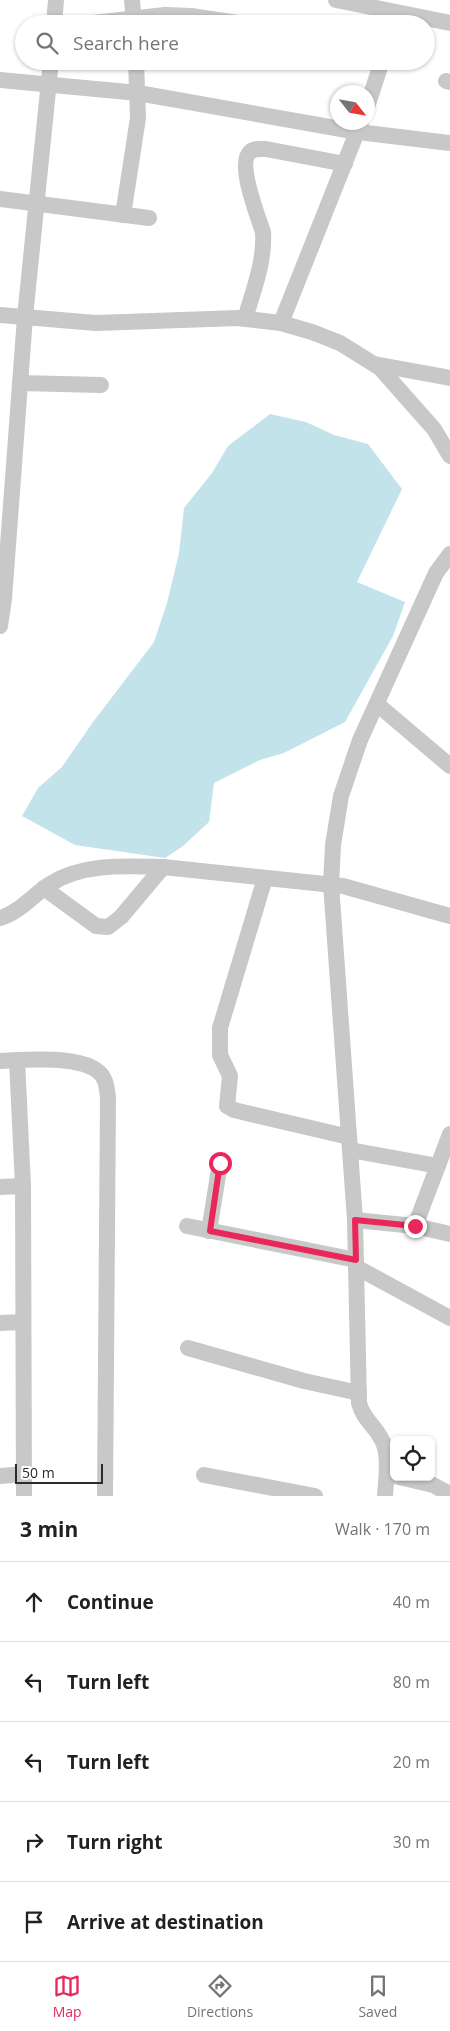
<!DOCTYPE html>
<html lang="en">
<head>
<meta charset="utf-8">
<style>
  :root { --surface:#fff; --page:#f6f6f6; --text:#202124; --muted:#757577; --line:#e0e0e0; --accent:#e9275a }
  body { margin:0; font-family:"Open Sans",sans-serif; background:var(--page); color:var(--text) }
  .controls { position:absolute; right:15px; bottom:15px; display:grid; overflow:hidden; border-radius:8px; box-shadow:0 1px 4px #0004 }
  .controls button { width:45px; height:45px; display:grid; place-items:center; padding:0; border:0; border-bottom:1px solid var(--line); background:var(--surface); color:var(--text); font:25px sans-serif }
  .compass { position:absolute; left:330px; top:85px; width:45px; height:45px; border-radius:50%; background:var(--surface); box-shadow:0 1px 4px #0004; rotate:121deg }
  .scale { position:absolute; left:15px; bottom:12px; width:88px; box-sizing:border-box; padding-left:5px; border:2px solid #2b2b2b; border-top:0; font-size:14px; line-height:18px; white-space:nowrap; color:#2b2b2b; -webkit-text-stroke:4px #fff; paint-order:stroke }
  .stop { position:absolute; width:15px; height:15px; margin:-11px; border:4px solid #e9275a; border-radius:50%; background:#fff }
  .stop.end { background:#e9275a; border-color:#fff; box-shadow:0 1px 5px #0008 }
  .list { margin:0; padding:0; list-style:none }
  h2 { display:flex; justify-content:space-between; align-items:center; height:65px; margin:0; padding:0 20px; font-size:21px }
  h2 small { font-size:16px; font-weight:400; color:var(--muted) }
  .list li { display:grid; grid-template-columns:32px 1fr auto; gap:15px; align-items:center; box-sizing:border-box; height:80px; padding:0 20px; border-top:1px solid var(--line) }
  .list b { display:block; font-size:19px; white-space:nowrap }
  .list em { font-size:16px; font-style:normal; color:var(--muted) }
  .icon { flex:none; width:28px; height:28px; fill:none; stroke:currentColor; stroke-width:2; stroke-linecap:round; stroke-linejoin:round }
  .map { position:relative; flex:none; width:450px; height:1496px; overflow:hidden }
  .search { position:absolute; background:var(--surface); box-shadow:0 1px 4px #0004; left:15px; right:15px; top:15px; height:55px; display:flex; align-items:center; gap:12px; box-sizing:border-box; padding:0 18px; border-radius:28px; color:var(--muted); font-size:19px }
  .sheet { height:465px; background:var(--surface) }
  nav { display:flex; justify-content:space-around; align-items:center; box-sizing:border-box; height:70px; border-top:1px solid var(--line); background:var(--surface); font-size:14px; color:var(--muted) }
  nav a { display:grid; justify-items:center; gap:2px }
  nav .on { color:var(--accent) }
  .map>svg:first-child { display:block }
</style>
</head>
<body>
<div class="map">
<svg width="450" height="1496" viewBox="0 0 450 1496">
  <rect width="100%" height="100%" fill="#fff"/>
  <path fill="#c3e3eb" d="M270,414L306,422L334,435L368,444L402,489L357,582L405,602L393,636L345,722L284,753L260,760L214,783L209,822L183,846L165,858L75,845L22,816L38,788L62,767L93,722L154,642L167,603L179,553L184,508L212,473L228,446Z"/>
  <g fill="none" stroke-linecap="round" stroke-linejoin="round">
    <g stroke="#c8c8c8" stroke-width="16">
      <path d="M132,0L134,24"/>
      <path d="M336,0L450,23"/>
      <path d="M54,24L56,0"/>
      <path d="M84,24L165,15L191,16L244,24"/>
      <path d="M0,80L138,93L358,132L450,143"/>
      <path d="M446,81L450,82"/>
      <path d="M368,104L382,61"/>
      <path d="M0,199L149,218"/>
      <path d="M123,215L138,118L136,61"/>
      <path d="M0,315L96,323L238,318L281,323L312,332L340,343L380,368L434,429L450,456"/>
      <path d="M245,319C253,291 265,262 263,232C258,217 237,163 250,152C254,148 261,149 266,149L345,164"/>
      <path d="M281,323L361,122"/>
      <path d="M374,364L450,378"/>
      <path d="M20,383L101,385"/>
      <path d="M0,626L4,599L25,317L51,61"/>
      <path d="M377,704L450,766"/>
      <path d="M265,878L220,1028V1055L230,1076L227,1106L234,1110L349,1137"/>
      <path d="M44,888L96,926L108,927L121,917L163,867"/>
      <path d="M0,918C19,913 34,894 50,884C83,863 126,866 163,867L343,886L450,916"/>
      <path d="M17,1060L23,1186"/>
      <path d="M0,1061C24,1060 93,1053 104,1079C107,1084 107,1092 108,1098L105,1496"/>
      <path d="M350,1150L438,1166"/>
      <path d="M0,1187L23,1186L24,1496"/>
      <path d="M355,1220L415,1226L450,1234"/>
      <path d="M187,1226L356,1260"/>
      <path d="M415,1226L450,1134"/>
      <path d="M209,1231L220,1163"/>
      <path d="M356,1267L450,1318"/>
      <path d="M0,1323L23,1322"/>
      <path d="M188,1348L304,1381L359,1393"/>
      <path d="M204,1475L315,1496"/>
      <path d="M0,1476L24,1474"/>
      <path d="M399,1477L433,1485L450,1494"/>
      <path d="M385,1496C386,1480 390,1455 382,1440C375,1426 363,1419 359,1403L355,1220L331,884L333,845L341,796L360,740L436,573L450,554"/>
    </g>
  </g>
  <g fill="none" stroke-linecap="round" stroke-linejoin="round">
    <path stroke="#e9275a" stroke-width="6" d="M220,1163L210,1231L356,1260L355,1220L415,1226"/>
  </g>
</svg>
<div class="controls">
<button><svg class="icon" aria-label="locate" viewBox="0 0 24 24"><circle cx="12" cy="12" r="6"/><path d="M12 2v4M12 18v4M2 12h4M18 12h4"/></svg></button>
</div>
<svg class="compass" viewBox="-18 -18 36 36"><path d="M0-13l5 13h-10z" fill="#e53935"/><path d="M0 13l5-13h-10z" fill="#757577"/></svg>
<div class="scale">50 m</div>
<div class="stop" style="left:220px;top:1163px"></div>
<div class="stop end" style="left:415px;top:1226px"></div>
<div class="search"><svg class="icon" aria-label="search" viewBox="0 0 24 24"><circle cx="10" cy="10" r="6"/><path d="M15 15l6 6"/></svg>Search here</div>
</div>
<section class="sheet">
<h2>3 min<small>Walk · 170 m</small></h2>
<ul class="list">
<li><svg class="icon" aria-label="ahead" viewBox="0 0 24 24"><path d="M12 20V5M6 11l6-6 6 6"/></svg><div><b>Continue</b></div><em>40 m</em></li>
<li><svg class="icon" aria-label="left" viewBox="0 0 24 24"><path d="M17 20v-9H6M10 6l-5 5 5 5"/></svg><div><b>Turn left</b></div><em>80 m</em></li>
<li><svg class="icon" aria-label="left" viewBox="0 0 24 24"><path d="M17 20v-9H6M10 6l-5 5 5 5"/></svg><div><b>Turn left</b></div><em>20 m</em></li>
<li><svg class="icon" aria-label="right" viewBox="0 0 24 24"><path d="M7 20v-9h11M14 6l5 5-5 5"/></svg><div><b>Turn right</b></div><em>30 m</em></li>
<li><svg class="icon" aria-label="arrive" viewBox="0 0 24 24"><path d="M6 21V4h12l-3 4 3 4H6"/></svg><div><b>Arrive at destination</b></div></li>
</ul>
</section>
<nav>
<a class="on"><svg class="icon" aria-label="map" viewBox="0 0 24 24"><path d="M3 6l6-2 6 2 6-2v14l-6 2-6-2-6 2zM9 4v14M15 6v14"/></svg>Map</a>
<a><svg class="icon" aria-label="directions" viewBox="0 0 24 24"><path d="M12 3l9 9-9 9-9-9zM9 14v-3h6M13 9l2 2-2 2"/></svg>Directions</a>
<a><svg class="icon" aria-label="saved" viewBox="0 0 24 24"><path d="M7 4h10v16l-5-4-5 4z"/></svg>Saved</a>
</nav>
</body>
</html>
